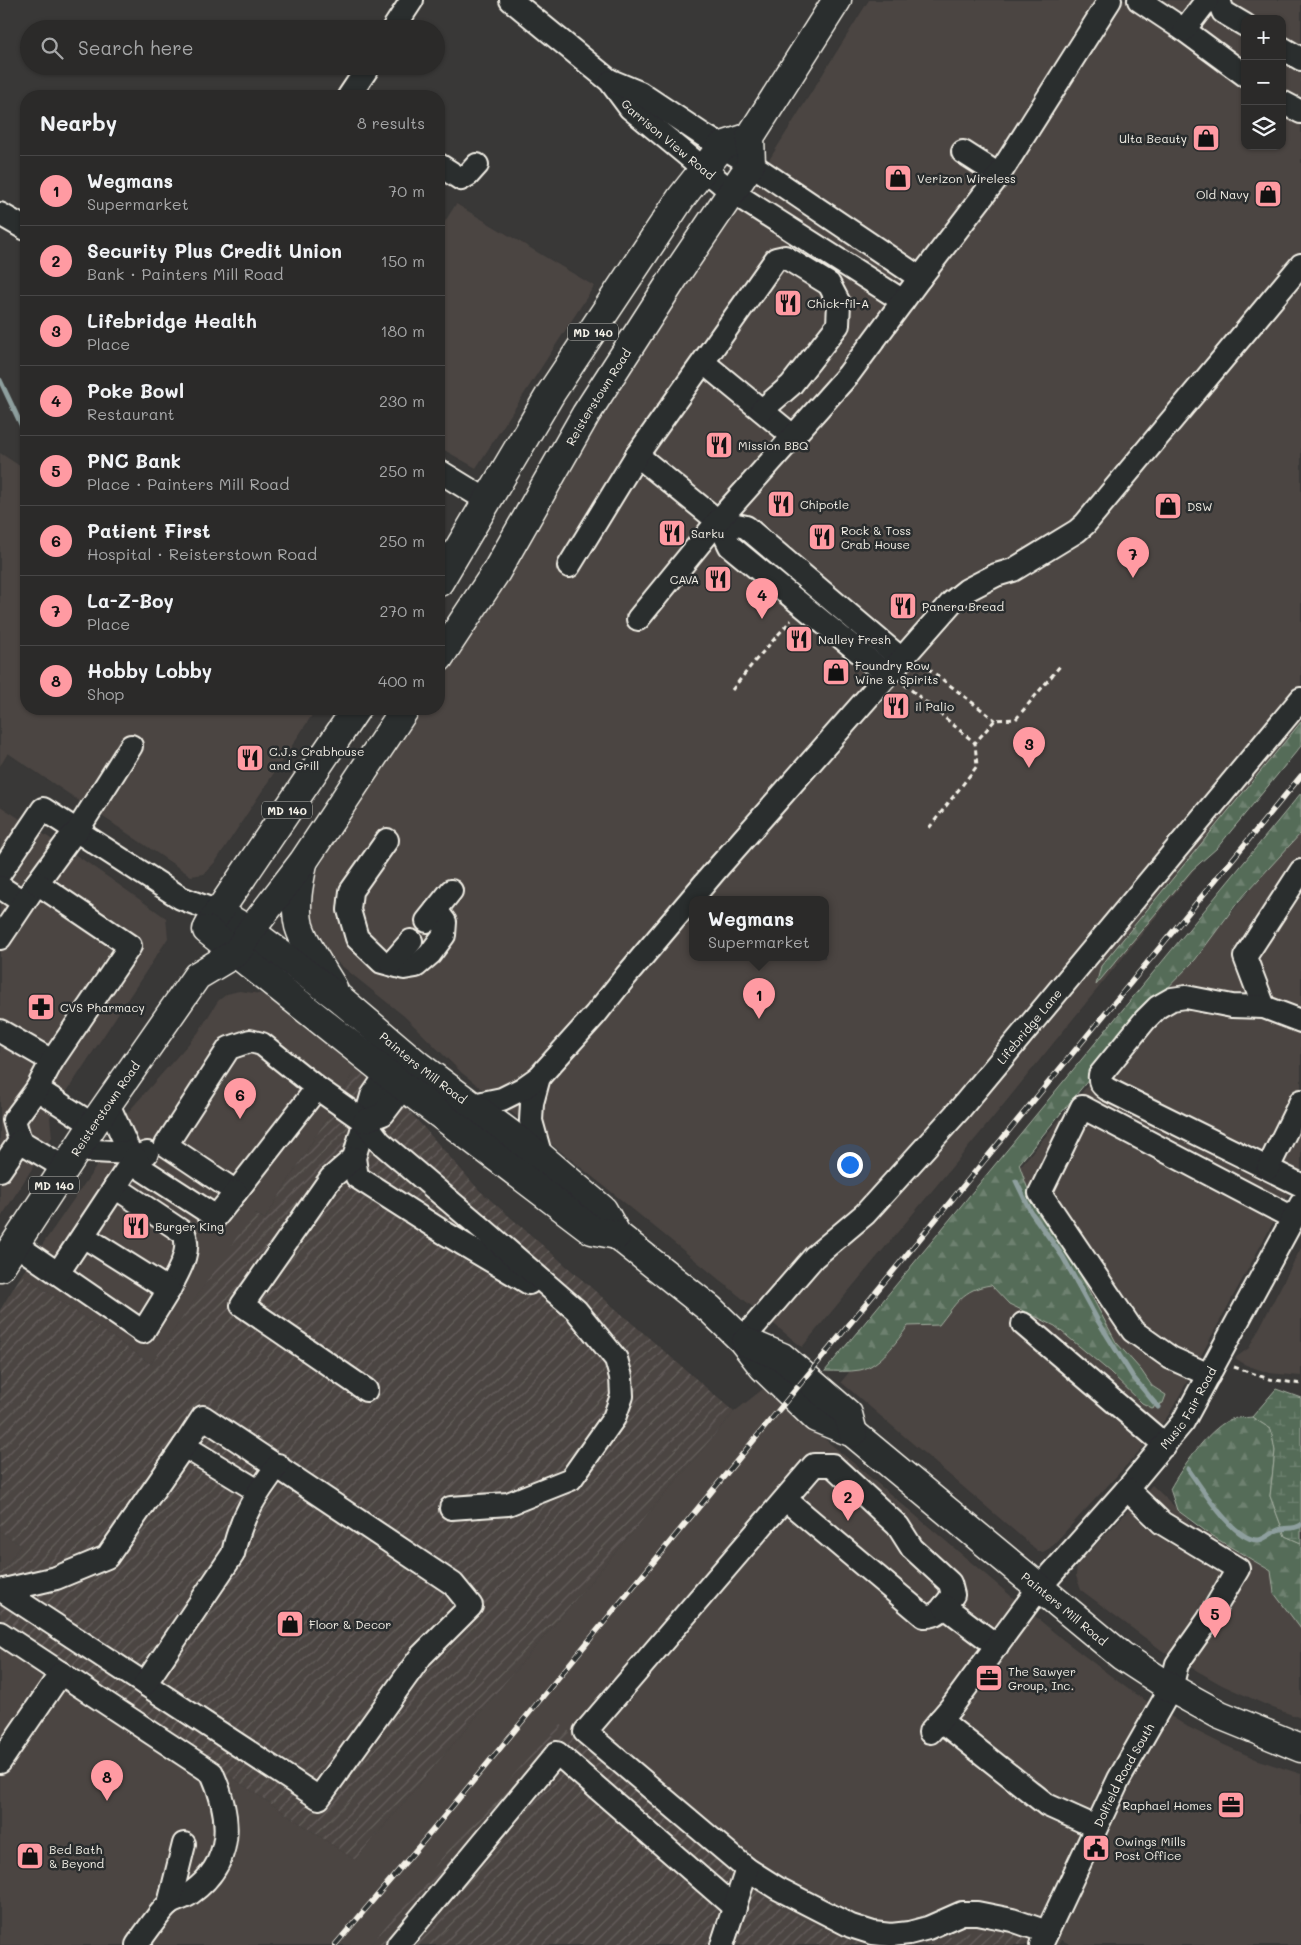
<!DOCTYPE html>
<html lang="en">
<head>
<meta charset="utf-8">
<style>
  :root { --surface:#2b2a29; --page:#333231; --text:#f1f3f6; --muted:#a6a7a8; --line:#474646; --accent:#ff9aa2 }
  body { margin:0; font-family:Mali,sans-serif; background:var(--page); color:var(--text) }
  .controls { position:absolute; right:15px; top:15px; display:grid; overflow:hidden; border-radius:10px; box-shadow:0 1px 4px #0004 }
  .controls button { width:45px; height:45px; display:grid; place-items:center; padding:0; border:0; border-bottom:1px solid var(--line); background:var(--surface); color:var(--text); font:25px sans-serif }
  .you { position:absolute; left:849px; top:1164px; width:18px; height:18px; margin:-12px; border:4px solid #fff; border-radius:50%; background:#1a73e8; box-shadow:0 0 0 8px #1a73e833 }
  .badge { display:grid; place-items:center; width:32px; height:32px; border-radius:50%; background:var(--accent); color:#111; font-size:16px; font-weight:700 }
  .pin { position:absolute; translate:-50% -41px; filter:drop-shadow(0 1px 2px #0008) }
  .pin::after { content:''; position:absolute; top:26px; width:18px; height:15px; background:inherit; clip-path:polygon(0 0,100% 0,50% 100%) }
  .popup { position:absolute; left:689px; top:896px; width:140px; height:65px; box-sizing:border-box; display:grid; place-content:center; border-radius:10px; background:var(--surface); filter:drop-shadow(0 1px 4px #0005); font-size:16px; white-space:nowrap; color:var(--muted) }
  .popup b { font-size:19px; color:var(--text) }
  .popup::after { content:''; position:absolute; left:50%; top:100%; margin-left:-10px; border:10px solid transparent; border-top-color:var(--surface) }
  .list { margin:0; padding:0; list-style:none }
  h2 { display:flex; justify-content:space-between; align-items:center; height:65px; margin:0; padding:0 20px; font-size:21px }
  h2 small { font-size:16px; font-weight:400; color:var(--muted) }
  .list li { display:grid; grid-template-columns:32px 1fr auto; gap:15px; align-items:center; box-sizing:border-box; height:70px; padding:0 20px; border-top:1px solid var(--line) }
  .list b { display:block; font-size:19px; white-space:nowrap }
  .list p { margin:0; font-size:16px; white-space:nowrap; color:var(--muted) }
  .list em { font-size:16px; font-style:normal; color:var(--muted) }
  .icon { flex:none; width:28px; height:28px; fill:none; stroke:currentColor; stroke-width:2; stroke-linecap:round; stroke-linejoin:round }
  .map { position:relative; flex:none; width:1301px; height:1945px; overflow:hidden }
  .search { position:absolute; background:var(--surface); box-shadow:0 1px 4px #0004; left:20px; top:20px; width:425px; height:55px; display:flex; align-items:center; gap:12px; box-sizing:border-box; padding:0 18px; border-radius:28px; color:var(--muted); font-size:19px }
  .panel { position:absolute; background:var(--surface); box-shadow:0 1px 4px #0004; left:20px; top:90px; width:425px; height:625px; border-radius:20px }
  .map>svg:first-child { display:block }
</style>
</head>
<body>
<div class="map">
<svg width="1301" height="1945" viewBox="0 0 1301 1945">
  <defs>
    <pattern id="industrial-furrows" width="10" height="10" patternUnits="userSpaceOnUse" patternTransform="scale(1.25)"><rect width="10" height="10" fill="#4b4542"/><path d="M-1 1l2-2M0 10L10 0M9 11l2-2" fill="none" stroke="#66605d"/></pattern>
    <pattern id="forest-firs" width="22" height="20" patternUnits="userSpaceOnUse" patternTransform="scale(1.25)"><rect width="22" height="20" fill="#556c58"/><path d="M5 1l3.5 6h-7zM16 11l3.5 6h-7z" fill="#6e8170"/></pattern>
    <pattern id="wetland-marsh" width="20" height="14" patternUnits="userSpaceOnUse" patternTransform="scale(1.25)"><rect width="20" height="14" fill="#556c58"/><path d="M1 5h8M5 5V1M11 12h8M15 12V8" fill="none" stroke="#6e8170"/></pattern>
  </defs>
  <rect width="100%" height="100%" fill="#393837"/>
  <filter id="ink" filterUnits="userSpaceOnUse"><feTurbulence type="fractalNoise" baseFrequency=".02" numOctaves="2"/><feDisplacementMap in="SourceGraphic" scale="10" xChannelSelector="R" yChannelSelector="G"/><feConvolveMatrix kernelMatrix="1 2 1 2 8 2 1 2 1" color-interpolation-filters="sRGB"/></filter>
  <g filter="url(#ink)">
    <g fill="#4b4542" fill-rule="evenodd">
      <path d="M869,0H1301V738L991,1120L802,1347L614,1194L462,1073L404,1016L333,959L317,939L309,902L311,884L329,849L422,709H439V683L477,626L593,432L682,292L728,226ZM1245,19H1282V146H1245ZM693,900H825V958H693Z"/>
      <path d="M456,204L594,286L476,468L439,447V231Z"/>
      <path d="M0,453L26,470V709H316L216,861L204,874L191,876L8,753L0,766Z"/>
      <path d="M0,806L82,859L166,918L168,938L50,1117L52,1137L0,1219Z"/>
      <path d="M1301,829V1171L1170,1413L1147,1443L1050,1548L1043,1552L1038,1551L841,1382Z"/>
      <path d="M239,991L261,994L276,1000L360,1064L265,1219L254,1213L151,1364L22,1274L105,1154L129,1111L198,1033L218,1001L227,994Z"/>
      <path d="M1301,1248V1376L1269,1373L1246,1365L1235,1358L1249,1348Z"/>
      <path d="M763,1389L807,1424L1062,1639L1132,1692L1188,1727L1222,1744L1258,1760L1301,1774V1945H1072L1061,1940L1058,1945H1047L1006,1932L925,1945H863L845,1939L774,1904L559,1724L370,1945H0V1622L355,1860L734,1412Z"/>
      <path d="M1152,1485L1196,1527L1301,1583V1718L1273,1708L1222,1685L1164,1652L1081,1590L1076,1576L1077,1565Z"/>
      <path d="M0,1531L21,1545L0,1575Z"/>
    </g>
    <g fill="url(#industrial-furrows)">
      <path d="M360,1064L402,1103L479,1190L734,1412L355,1860L0,1622V1575L21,1545L0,1531V1310L22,1274L151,1364L253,1213L265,1219Z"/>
      <path d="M559,1723L774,1904L845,1939L865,1945H370L454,1843Z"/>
      <path d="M985,1930L1006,1932L1047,1945H925L964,1932Z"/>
    </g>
    <g fill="url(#forest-firs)" stroke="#a4aea0">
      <path d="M1301,722V746L1217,848L1192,870L1096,985L1101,966Z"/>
      <path d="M1301,793V833L1238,902L1195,960L1146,1010L1019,1164L1032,1201L1074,1263L1116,1342L1141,1370L1152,1386L1166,1395L1163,1403L1152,1408L1142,1403L1110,1372L1055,1326L1009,1304L991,1285C962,1289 956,1304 939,1325L908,1326C897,1341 880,1366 860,1370C849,1372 836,1371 825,1371Z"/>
      <path d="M1252,1417L1271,1429L1275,1451L1270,1496L1285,1536L1301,1543V1629L1274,1593L1271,1571L1212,1536L1177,1510L1170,1489C1182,1467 1207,1431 1229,1420C1235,1417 1246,1418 1252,1417Z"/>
    </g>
    <path fill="url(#wetland-marsh)" stroke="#a4aea0" d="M1276,1389L1301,1398V1543L1285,1536L1270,1496L1275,1451L1271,1429L1252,1417Z"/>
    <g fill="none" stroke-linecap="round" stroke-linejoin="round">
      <g stroke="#8e9f9e" stroke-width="5">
        <path d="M0,380L26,435"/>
        <path d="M1016,1181L1031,1212L1063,1257L1098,1321L1133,1377L1158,1407"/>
        <path d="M1188,1469C1201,1487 1234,1541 1258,1540C1264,1540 1272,1532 1278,1530C1286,1527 1294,1530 1301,1525"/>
      </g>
      <g stroke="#f4f1e8" stroke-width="26">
        <g id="minor">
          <path id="s1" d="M511,0L610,81L630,108L732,192L903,301"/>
          <path d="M1139,0L1184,30L1245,75"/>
          <path d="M1219,0L1223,12L1245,25"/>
          <path d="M393,29L412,0"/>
          <path d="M1184,30L1207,0"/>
          <path d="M1282,48L1301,59"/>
          <path d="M611,81L640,93L703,135L751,164L920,278"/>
          <path d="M349,96L369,66"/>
          <path d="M1282,102L1301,112"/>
          <path d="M963,152L999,175"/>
          <path d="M439,165L461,179L468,175L477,165"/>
          <path d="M0,214L26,229"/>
          <path d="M704,363L794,437"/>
          <path d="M637,455L718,521L730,546L887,675"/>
          <path d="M439,471L488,501"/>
          <path d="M718,521L746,527L900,658"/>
          <path d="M569,566L637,455L776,259L785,257L829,284L839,303L838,325L791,385L762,410"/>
          <path d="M638,619L718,521L848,375L920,278L999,175L1110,0"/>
          <path d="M387,840L351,891L349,910L357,938L382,962L404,968L416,966L430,954L444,935L445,922L436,910"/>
          <path d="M0,873L43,809L181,898L218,912"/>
          <path d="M0,887L23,902"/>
          <path d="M427,921L451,891"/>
          <path d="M0,938L37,883L70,838L77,831L131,746"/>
          <path d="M391,964L411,941"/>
          <path d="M1264,1007L1245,957L1301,871"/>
          <path d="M1301,1021L1264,1007L1232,1006L1186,997L1172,999L1158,1007L1145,1020L1100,1075C1099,1082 1101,1085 1107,1089L1301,1185"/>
          <path d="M0,1031L52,1061"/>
          <path d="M397,1059L372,1096L354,1158L357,1177L443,1232L529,1283"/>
          <path d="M539,1077L532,1103L531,1121L541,1157"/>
          <path d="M317,1088L236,1192L166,1145L229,1048L250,1041L262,1044L317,1088L364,1121L380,1142L485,1231L576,1310L616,1359L621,1377L622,1396L614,1418L571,1479L508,1504L451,1508"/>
          <path d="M37,1089L93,1125"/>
          <path d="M108,1104L130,1153"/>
          <path d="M473,1105L502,1099L522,1089L539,1077L595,1015L626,976L715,871L952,602L967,590L996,575L1013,570L1077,531L1085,524L1301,265"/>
          <path d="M364,1121L383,1114L414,1073"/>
          <path d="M20,1141L14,1120L37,1089L52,1061L130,946L37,883"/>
          <path d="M77,1150L130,1153L135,1157L147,1153"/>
          <path d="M354,1158L331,1178L242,1305L366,1390"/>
          <path d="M1268,1168L1301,1101"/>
          <path d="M0,1170L20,1141L65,1168"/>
          <path d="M115,1187L184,1233C192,1252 177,1273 169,1290"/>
          <path d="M15,1244L143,1332L169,1290L83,1236"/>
          <path d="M58,1273L135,1157L142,1169L216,1217L236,1192"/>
          <path d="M1023,1324L1165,1445"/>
          <path id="s2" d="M742,1340L814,1257L865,1214L960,1109L1301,699"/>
          <path d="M1209,1375L1171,1358L1133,1331L1040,1193L1082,1107L1293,1218"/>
          <path d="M184,1446L258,1491"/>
          <path d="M785,1499L924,1616C939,1617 944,1606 953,1595L950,1583L912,1548L898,1526L832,1465H814L585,1732L747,1869L777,1888L851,1926L873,1933L891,1935L909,1933L928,1928L962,1913H977L1012,1920L1047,1932"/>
          <path d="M0,1591L56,1578L107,1557L184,1446L203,1417L453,1584L471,1606L421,1656L319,1798L3,1591"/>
          <path d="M944,1606L997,1646"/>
          <path d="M0,1633L212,1773C232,1818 234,1862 191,1893C185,1898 177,1899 170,1903C162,1909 143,1936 137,1945"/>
          <path d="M145,1684L233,1554C240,1518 256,1494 278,1465"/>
          <path d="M940,1720L1047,1805L1096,1827"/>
          <path id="s3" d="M930,1732L953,1705L1039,1588L1127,1489L1183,1422L1301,1204"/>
          <path d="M0,1762L61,1673"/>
          <path d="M169,1904L184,1844"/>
          <path d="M398,1945L557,1753L735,1908"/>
          <path d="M722,1945L747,1869"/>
          <path id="s4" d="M1041,1945L1119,1779L1171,1688L1177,1664L1208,1620L1238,1569L1162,1523L1127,1489"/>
        </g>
      </g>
      <g stroke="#f4f1e8" stroke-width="31">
        <g id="major">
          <path d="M439,582L551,393L681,198L722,146L750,137"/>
          <path id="s5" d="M439,658L496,572L586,414L673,279L751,164L750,137L837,0"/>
          <path d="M303,863C299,882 294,906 299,926C305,946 322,969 333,988"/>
          <path id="s6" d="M218,912L250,931L339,998L419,1066L541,1157L603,1210L617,1235L710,1309L742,1340L763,1367L816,1418L853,1433L1122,1656L1171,1688L1220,1715L1301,1748"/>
          <path d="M209,926L356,709"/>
          <path d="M207,930L404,1087L592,1230L617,1235"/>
          <path id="s7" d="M0,1267L93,1125L197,976L237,952L250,931L303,862L405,709"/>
          <path d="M746,1342L782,1357L848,1414L853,1433"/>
        </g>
      </g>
      <g stroke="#f4f1e8" stroke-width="3" stroke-dasharray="5 4" stroke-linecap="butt">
        <path d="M921,663L995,720"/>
        <path d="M904,684L975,743"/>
        <path d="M732,690L754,662L791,620"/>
        <path d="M929,828L977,766L975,743L995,720L1016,719L1060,666"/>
        <path d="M1234,1367L1269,1379L1301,1384"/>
      </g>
      <use href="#minor" stroke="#2a2d2e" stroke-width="22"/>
      <use href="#major" stroke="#2a2d2e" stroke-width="28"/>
      <g stroke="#f4f1e8" stroke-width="5.5">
        <path id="rail" d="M335,1945L432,1831L1301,776"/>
      </g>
      <use href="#rail" stroke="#2a2d2e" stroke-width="4" stroke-dasharray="11" stroke-linecap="butt"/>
    </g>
  </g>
  <defs>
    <g id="shop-square" transform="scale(1.4375)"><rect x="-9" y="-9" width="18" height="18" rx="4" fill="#ff9aa2" stroke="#2a2d2e"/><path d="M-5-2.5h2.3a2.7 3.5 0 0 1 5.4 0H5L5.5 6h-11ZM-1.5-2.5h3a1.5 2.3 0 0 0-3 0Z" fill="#111"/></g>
    <g id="restaurant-square" transform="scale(1.4375)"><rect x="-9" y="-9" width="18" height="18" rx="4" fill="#ff9aa2" stroke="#2a2d2e"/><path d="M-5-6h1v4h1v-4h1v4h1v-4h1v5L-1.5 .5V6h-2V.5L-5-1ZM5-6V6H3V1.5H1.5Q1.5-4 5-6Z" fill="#111"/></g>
    <g id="pharmacy-square" transform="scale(1.4375)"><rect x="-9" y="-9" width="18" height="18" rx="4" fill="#ff9aa2" stroke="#2a2d2e"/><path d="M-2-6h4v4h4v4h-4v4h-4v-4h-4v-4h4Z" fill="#111"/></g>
    <g id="office-square" transform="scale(1.4375)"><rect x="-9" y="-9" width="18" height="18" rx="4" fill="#ff9aa2" stroke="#2a2d2e"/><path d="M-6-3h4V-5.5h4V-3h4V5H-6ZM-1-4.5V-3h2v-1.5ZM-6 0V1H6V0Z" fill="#111"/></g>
    <g id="civic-square" transform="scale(1.4375)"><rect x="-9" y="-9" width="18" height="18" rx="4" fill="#ff9aa2" stroke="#2a2d2e"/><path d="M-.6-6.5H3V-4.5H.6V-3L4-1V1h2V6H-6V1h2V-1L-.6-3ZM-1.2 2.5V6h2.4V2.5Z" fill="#111"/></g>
  </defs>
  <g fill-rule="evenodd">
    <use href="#shop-square" x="1206" y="138"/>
    <use href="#shop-square" x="898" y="178"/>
    <use href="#shop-square" x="1268" y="194"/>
    <use href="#restaurant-square" x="788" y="303"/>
    <use href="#restaurant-square" x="719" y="445"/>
    <use href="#restaurant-square" x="781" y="504"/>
    <use href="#shop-square" x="1168" y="506"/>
    <use href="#restaurant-square" x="672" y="533"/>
    <use href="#restaurant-square" x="822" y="537"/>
    <use href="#restaurant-square" x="718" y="579"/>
    <use href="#restaurant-square" x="903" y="606"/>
    <use href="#restaurant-square" x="799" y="639"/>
    <use href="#shop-square" x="836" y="672"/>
    <use href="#restaurant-square" x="896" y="706"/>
    <use href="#restaurant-square" x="250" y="758"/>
    <use href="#pharmacy-square" x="41" y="1007"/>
    <use href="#restaurant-square" x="136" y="1226"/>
    <use href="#shop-square" x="290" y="1624"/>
    <use href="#office-square" x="989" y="1678"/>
    <use href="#office-square" x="1231" y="1805"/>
    <use href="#civic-square" x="1096" y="1848"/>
    <use href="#shop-square" x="30" y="1856"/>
  </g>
  <g text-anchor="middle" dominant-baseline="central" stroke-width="5" stroke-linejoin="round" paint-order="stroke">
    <g fill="#2a2d2e" stroke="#b7b6b0" stroke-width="1">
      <rect x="568" y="323.5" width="50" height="17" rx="4"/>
      <rect x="262" y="801.5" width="50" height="17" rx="4"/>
      <rect x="29" y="1176.5" width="50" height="17" rx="4"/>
    </g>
    <g font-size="11" font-weight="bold" fill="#f4f1e8">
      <text x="593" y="332">MD 140</text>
      <text x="287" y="810">MD 140</text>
      <text x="54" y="1185">MD 140</text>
    </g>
    <g font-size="12" fill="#f4f1e8" stroke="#2a2d2e">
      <text stroke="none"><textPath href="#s1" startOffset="211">Garrison View Road</textPath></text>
      <text stroke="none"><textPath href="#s5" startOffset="306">Reisterstown Road</textPath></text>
      <text stroke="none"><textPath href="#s2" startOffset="426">Lifebridge Lane</textPath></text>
      <text stroke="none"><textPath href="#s6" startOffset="258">Painters Mill Road</textPath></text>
      <text stroke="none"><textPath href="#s7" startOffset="190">Reisterstown Road</textPath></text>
      <text stroke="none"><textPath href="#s3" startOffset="415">Music Fair Road</textPath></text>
      <text stroke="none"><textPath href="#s6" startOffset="1102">Painters Mill Road</textPath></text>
      <text stroke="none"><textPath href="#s4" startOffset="189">Dolfield Road South</textPath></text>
    </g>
    <g font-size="12" fill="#f4f1e8" stroke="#2a2d2e" text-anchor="start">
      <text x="1187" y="138" text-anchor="end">Ulta Beauty</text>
      <text x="917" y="178">Verizon Wireless</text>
      <text x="1249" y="194" text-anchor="end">Old Navy</text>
      <text x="807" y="303">Chick-fil-A</text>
      <text x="738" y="445">Mission BBQ</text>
      <text x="800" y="504">Chipotle</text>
      <text x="1187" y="506">DSW</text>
      <text x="841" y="530">Rock &amp; Toss<tspan x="841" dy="14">Crab House</tspan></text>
      <text x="691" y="533">Sarku</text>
      <text x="699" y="579" text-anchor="end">CAVA</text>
      <text x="922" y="606">Panera Bread</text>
      <text x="818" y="639">Nalley Fresh</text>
      <text x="855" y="665">Foundry Row<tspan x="855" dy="14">Wine &amp; Spirits</tspan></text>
      <text x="915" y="706">il Palio</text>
      <text x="269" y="751">C.J.s Crabhouse<tspan x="269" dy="14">and Grill</tspan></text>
      <text x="60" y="1007">CVS Pharmacy</text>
      <text x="155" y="1226">Burger King</text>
      <text x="309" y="1624">Floor &amp; Decor</text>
      <text x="1008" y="1671">The Sawyer<tspan x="1008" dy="14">Group, Inc.</tspan></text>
      <text x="1212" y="1805" text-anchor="end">Raphael Homes</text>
      <text x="1115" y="1841">Owings Mills<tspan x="1115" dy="14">Post Office</tspan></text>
      <text x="49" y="1849">Bed Bath<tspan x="49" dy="14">&amp; Beyond</tspan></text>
    </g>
  </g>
</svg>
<div class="controls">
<button>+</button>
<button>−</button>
<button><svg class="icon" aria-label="layers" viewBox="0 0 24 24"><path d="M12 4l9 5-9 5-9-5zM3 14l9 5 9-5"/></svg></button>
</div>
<div class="you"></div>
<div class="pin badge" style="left:759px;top:1019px">1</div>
<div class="popup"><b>Wegmans</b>Supermarket</div>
<div class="pin badge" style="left:848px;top:1521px">2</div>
<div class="pin badge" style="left:1029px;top:768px">3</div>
<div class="pin badge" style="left:762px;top:619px">4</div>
<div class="pin badge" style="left:1215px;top:1638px">5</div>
<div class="pin badge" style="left:240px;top:1119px">6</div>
<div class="pin badge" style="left:1133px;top:578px">7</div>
<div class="pin badge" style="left:107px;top:1801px">8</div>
<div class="search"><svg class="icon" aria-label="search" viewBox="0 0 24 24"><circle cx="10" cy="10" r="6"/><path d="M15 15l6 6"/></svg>Search here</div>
<section class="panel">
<h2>Nearby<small>8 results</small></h2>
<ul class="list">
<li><span class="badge">1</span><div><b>Wegmans</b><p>Supermarket</p></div><em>70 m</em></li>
<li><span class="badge">2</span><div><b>Security Plus Credit Union</b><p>Bank · Painters Mill Road</p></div><em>150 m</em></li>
<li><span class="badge">3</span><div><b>Lifebridge Health</b><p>Place</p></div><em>180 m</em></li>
<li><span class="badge">4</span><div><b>Poke Bowl</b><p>Restaurant</p></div><em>230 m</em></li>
<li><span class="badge">5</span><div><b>PNC Bank</b><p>Place · Painters Mill Road</p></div><em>250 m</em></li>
<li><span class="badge">6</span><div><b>Patient First</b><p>Hospital · Reisterstown Road</p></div><em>250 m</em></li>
<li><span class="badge">7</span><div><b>La-Z-Boy</b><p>Place</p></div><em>270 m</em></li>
<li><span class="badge">8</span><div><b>Hobby Lobby</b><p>Shop</p></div><em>400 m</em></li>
</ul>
</section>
</div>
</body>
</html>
